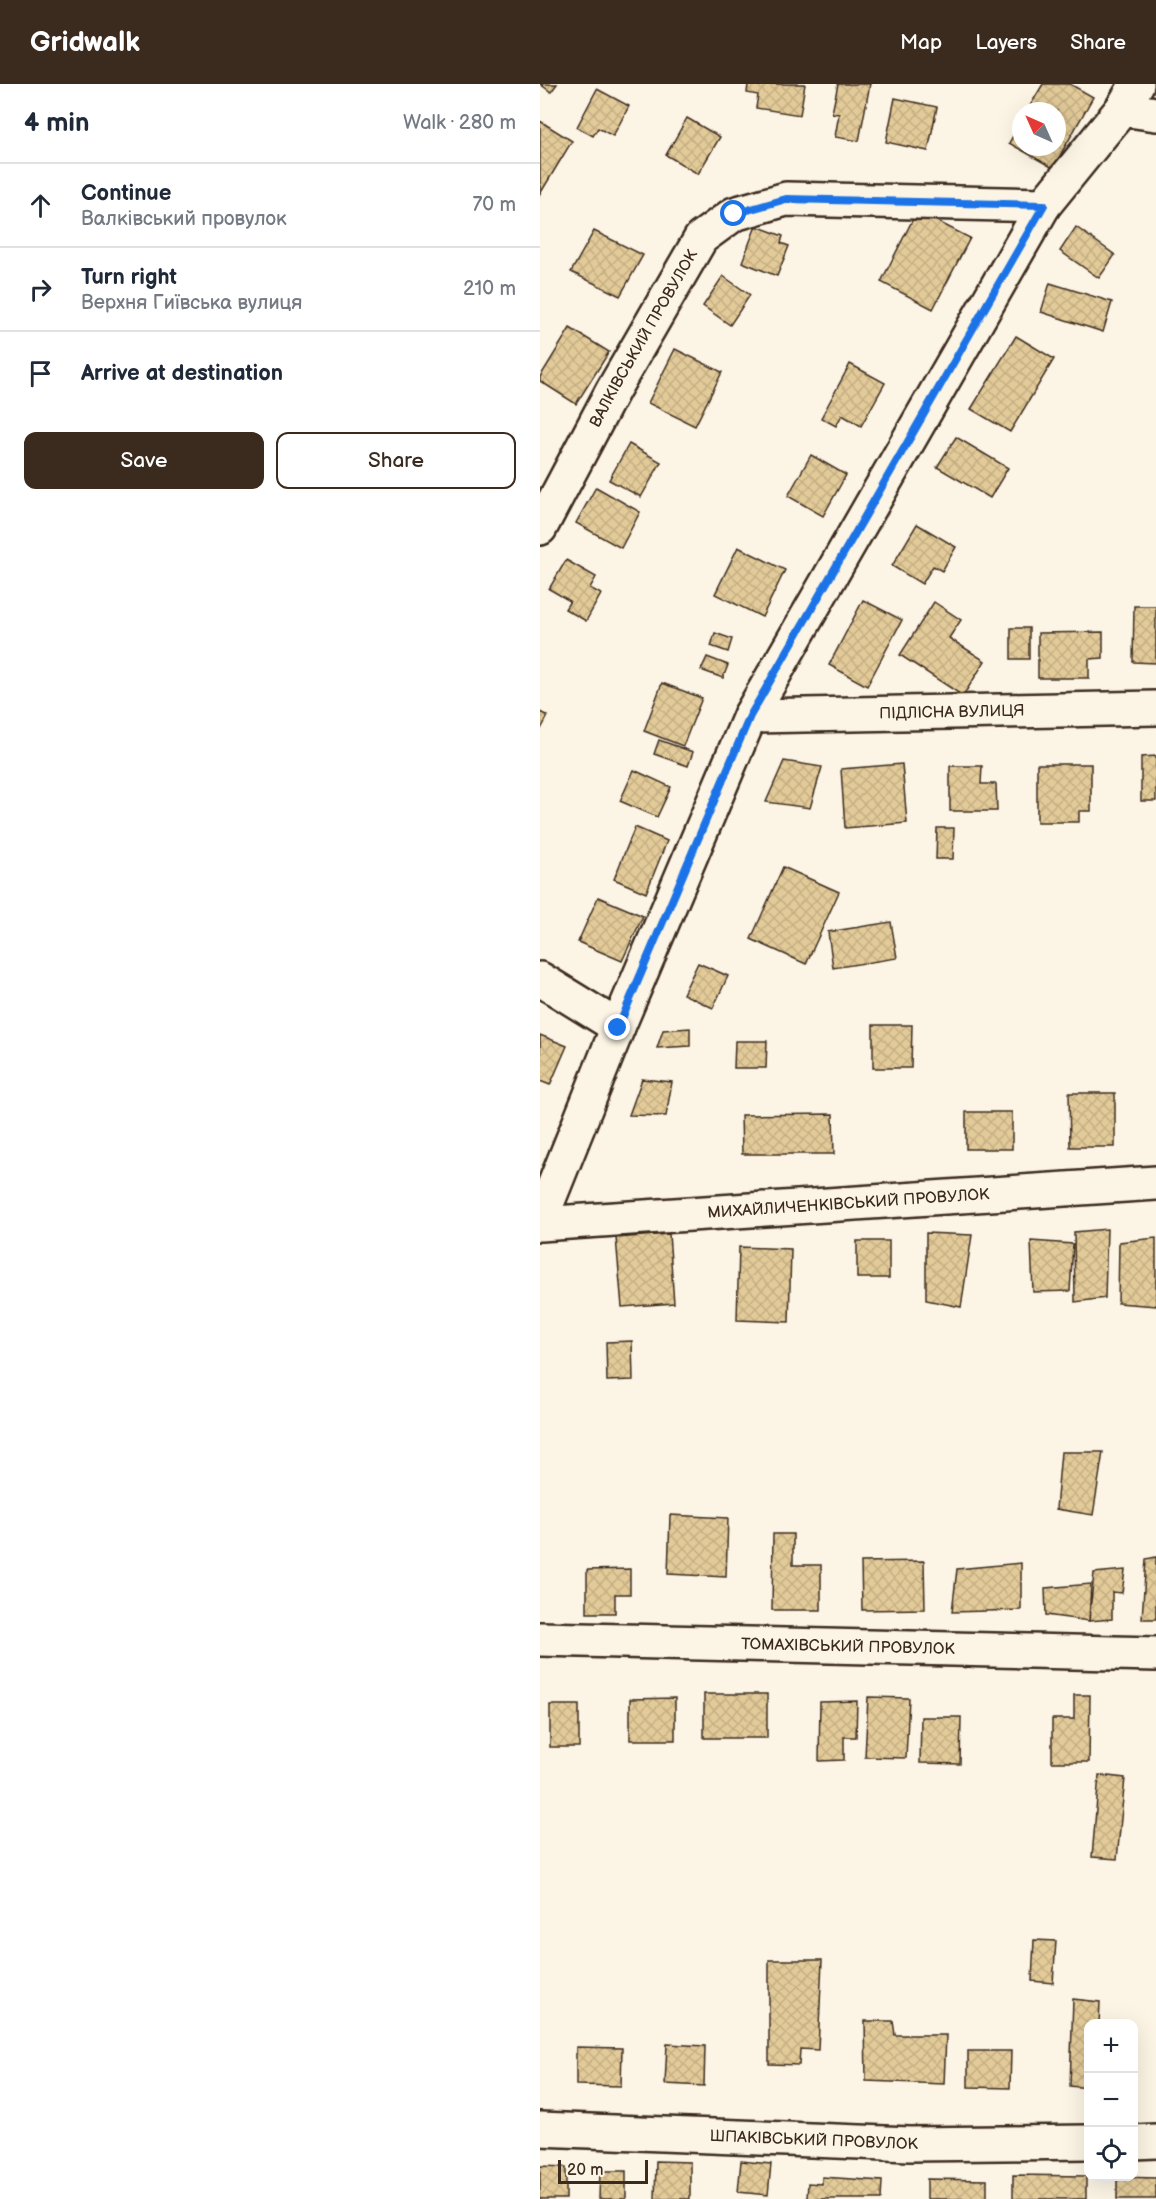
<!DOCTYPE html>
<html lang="en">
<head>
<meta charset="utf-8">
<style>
  :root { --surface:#fff; --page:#f2f2f3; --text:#1f2937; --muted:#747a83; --line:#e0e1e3; --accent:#3b2a1e }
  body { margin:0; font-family:"Balsamiq Sans",sans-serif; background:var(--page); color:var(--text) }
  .controls { position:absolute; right:18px; bottom:18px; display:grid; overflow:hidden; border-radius:12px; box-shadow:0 6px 24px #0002 }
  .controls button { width:54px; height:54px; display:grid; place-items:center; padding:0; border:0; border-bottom:2px solid var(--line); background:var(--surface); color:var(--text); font:30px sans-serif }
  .compass { position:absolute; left:472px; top:18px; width:54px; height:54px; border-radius:50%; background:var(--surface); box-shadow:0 6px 24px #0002; rotate:315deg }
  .scale { position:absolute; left:18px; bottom:15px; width:90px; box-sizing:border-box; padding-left:6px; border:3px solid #3b2a1e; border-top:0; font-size:16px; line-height:21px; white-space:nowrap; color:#3b2a1e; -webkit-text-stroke:4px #fcf5e5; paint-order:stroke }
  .stop { position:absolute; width:18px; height:18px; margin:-14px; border:4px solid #1a73e8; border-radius:50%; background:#fff }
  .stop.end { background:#1a73e8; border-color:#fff; box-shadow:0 2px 6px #0008 }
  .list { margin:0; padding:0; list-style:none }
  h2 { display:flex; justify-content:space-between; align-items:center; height:78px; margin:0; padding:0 24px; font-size:26px }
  h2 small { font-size:20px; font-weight:400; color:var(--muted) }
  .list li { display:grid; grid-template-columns:39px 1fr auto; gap:18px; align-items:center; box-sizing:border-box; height:84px; padding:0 24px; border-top:2px solid var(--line) }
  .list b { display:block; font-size:22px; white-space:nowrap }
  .list p { margin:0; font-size:20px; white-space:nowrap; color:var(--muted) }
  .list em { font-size:20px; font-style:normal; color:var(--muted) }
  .actions { display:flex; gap:12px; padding:18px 24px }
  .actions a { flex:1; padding:14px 0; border:2px solid var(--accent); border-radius:12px; text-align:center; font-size:21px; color:var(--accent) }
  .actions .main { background:var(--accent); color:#fff }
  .icon { flex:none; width:33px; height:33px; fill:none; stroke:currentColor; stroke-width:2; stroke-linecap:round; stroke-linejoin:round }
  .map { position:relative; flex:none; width:616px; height:2115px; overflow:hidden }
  header { display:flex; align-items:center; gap:36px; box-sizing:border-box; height:84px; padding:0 30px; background:var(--accent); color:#fff }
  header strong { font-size:28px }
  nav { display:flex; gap:33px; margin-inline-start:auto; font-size:21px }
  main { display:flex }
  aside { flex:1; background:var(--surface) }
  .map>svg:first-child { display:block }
</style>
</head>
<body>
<header>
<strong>Gridwalk</strong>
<nav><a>Map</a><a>Layers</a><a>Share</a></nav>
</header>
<main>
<aside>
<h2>4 min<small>Walk · 280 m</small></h2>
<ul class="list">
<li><svg class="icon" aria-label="ahead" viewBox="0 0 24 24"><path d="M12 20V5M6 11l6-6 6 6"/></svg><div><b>Continue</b><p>Валківський провулок</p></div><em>70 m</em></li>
<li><svg class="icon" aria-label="right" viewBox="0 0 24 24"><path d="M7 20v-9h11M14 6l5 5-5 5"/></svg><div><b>Turn right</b><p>Верхня Гиївська вулиця</p></div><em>210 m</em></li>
<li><svg class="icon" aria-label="arrive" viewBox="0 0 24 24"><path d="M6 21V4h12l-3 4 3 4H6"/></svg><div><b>Arrive at destination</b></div></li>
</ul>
<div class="actions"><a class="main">Save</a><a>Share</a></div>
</aside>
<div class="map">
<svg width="616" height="2115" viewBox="0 0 616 2115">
  <defs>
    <pattern id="building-cross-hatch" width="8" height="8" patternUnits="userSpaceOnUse" patternTransform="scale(1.5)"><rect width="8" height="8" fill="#e3cb99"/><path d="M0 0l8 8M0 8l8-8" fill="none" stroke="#c4ae83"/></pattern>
  </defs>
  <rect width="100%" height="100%" fill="#fcf5e5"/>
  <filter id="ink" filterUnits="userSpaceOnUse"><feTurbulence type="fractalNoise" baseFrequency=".0167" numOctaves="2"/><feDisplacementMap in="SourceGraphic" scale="12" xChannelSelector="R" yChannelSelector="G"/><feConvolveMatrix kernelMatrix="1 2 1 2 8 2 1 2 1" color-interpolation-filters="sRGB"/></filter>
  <g filter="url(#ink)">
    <g fill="url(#building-cross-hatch)" stroke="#3b2a1e" stroke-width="1.5">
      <path d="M0,0H17L11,8Z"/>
      <path d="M208,0H265L260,31L216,24L218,11L207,9Z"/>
      <path d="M298,0H330L319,57L295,53L299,30L292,29Z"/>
      <path d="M503,0H530L553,13L513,84L469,59L481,38V63H517V27H487Z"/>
      <path d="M57,5L89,22L73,52L58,44L53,52L37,43Z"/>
      <path d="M355,14L397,23L388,67L346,58Z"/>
      <path d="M147,34L180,53L158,90L126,71Z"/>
      <path d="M0,37L32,57L0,110Z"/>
      <path d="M377,127L430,154L393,225L341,198Z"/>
      <path d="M216,142L243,152L241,159L249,162L237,192L202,178Z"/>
      <path d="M536,143L575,171L559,194L520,167Z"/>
      <path d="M54,147L103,171L80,212L31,188Z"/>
      <path d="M183,192L210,211L190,241L163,222Z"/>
      <path d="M510,199L572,218L563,248L501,228Z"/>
      <path d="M30,244L69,268L36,320L0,297V293Z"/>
      <path d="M476,252L514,275L470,348L431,325Z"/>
      <path d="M135,265L182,288L155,342L108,319Z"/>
      <path d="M310,280L345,299L321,342L302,331L296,342L281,334Z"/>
      <path d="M416,353L468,384L450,414L397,383Z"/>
      <path d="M89,360L121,378L101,413L69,396Z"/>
      <path d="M271,371L306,391L283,432L248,412Z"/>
      <path d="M56,403L100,428L81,464L36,439Z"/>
      <path d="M377,440L416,463L402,487L393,482L382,500L352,482Z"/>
      <path d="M198,463L245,486L222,533L175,510Z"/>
      <path d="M26,476L56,493L50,504L61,510L46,537L25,525L30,517L9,505Z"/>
      <path d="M323,516L362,536L327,602L289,581Z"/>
      <path d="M394,518L421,536L409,554L445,577L423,612L360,571Z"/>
      <path d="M594,522H616V579L593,578Z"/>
      <rect x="471" y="544" width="18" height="31"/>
      <path d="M563,548V574L549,575V594H498V549Z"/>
      <path d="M175,549L192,555L188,568L171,562Z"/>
      <path d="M167,573L188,581L183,594L161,586Z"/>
      <path d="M122,599L162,614L143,662L104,647Z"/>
      <path d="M0,628L8,632L0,647Z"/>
      <path d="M119,656L153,668L148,682L114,670Z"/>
      <path d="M616,672V717H601V673Z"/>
      <path d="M244,677L282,683L270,724L226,718Z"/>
      <path d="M362,680L367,739L305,744L301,685Z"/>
      <path d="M497,680H551V727H539V738H497Z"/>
      <path d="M410,682H442L441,700H456L457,727H410Z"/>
      <path d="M94,686L131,703L117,733L80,717Z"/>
      <path d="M95,743L127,757L106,809L74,795Z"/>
      <path d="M397,744H414L413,775H396Z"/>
      <path d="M243,783L299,808L266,880L211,855Z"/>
      <path d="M58,813L103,832L82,877L38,858Z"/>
      <path d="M351,838L357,874L293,884L288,848Z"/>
      <path d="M158,879L188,892L173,924L143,910Z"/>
      <path d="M333,941H372L371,984H333Z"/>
      <path d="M150,944V962L117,964L123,946Z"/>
      <path d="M0,951L27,962L10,1001L0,997Z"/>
      <path d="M195,957H227L226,984H194Z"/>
      <path d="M102,995L132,998L126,1032L89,1031Z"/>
      <path d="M529,1009H575V1063H530Z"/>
      <rect x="426" y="1028" width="46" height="37"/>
      <path d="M293,1030L294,1070H202L201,1031Z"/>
      <path d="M567,1145L565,1214L535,1218L534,1148Z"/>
      <path d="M386,1149L432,1151L421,1223L386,1216Z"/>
      <path d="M129,1150L134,1219L82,1223L76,1154Z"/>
      <path d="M616,1154V1222L578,1219L579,1158Z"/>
      <rect x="317" y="1157" width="32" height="37"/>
      <path d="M491,1157L533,1160L530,1207L493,1208Z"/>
      <path d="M199,1163L251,1165L249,1238L197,1236Z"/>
      <path d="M92,1257L93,1296L67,1297L66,1258Z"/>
      <path d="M521,1368H563L553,1431L516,1425Z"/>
      <path d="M130,1431L188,1434L186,1493L128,1490Z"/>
      <path d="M233,1450H253V1481H281V1526H232Z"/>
      <path d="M616,1473V1535H602L606,1475Z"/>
      <path d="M384,1477L385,1525L322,1526L321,1478Z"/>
      <path d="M481,1479V1526L412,1528L417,1485Z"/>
      <path d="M90,1485V1510H75V1529H47V1486Z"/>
      <path d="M585,1486L582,1509L572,1508V1535L549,1537L554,1489Z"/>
      <path d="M551,1500L549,1537L506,1531L505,1504Z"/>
      <rect x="164" y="1610" width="63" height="44"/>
      <path d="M534,1611H550L549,1678H512V1635H534Z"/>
      <path d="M328,1613L369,1614L366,1674L325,1673Z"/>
      <path d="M135,1614V1656H90V1615Z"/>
      <path d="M317,1617L316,1653H304V1676L279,1677L280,1618Z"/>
      <rect x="10" y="1621" width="29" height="42"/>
      <path d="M381,1633H421L420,1680L380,1679Z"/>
      <path d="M559,1691L585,1694L577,1775L552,1773Z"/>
      <path d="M494,1856L516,1857L513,1899L492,1897Z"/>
      <path d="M229,1876H282L278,1966L260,1965L259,1981L229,1980Z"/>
      <path d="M533,1915L560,1918L559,1940H548V2004L530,2002Z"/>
      <path d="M325,1937H353L355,1951H406L404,2000L326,1997Z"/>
      <path d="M127,1960L165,1962L164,2002L125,2000Z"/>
      <path d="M36,1963L82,1964L81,2002L36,2001Z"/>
      <path d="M428,1967H471L470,2004L428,2003Z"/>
      <path d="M116,2077L150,2078V2115H115Z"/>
      <path d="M201,2077L231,2080L228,2111L198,2108Z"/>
      <path d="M0,2082L26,2083V2115H0Z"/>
      <path d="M60,2087H86V2115H59Z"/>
      <path d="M473,2091L546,2092V2115H473Z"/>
      <path d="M282,2093L342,2097L341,2115H267L268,2099L282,2100Z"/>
      <path d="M577,2093L616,2094V2115H577Z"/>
      <path d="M387,2095L447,2096V2115H387Z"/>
    </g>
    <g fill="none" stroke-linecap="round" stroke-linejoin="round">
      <g stroke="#3b2a1e" stroke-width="38">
        <g id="street">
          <path d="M582,25L616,30"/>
          <path id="s1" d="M0,444L73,306L161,154L194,130L246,115L504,121"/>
          <path id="s2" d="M210,632L616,624"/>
          <path d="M0,895L78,943"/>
          <path d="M0,1137L78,943L210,632L504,121L582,25L597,0"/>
          <path id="s3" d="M0,1140L616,1099"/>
          <path id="s4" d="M0,1555L616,1570"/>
          <path id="s5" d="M0,2045L370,2060L548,2058"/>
          <path d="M594,2058L616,2057"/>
        </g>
      </g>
      <use href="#street" stroke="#fcf5e5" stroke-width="33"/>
    </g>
  </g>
  <g fill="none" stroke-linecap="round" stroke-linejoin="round" filter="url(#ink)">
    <path stroke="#1a73e8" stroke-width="8" d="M78,944L210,632L504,121L246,115L194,130"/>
  </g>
  <g text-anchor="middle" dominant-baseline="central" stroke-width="4.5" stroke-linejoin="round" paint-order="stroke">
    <g font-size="16" fill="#3b2a1e" stroke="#fcf5e5">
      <text stroke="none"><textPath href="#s1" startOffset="216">ВАЛКІВСЬКИЙ ПРОВУЛОК</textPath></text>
      <text stroke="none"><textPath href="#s2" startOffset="202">ПІДЛІСНА ВУЛИЦЯ</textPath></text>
      <text stroke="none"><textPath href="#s3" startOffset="309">МИХАЙЛИЧЕНКІВСЬКИЙ ПРОВУЛОК</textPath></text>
      <text stroke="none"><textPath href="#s4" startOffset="308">ТОМАХІВСЬКИЙ ПРОВУЛОК</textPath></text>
      <text stroke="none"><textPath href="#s5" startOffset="274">ШПАКІВСЬКИЙ ПРОВУЛОК</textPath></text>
    </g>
  </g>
</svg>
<div class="controls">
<button>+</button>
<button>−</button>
<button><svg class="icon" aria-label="locate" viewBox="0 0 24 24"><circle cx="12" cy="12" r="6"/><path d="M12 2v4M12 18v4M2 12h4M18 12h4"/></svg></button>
</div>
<svg class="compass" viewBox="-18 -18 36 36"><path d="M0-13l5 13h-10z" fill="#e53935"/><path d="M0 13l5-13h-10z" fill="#747a83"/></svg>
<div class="scale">20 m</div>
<div class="stop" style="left:194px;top:130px"></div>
<div class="stop end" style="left:78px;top:944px"></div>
</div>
</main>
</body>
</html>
